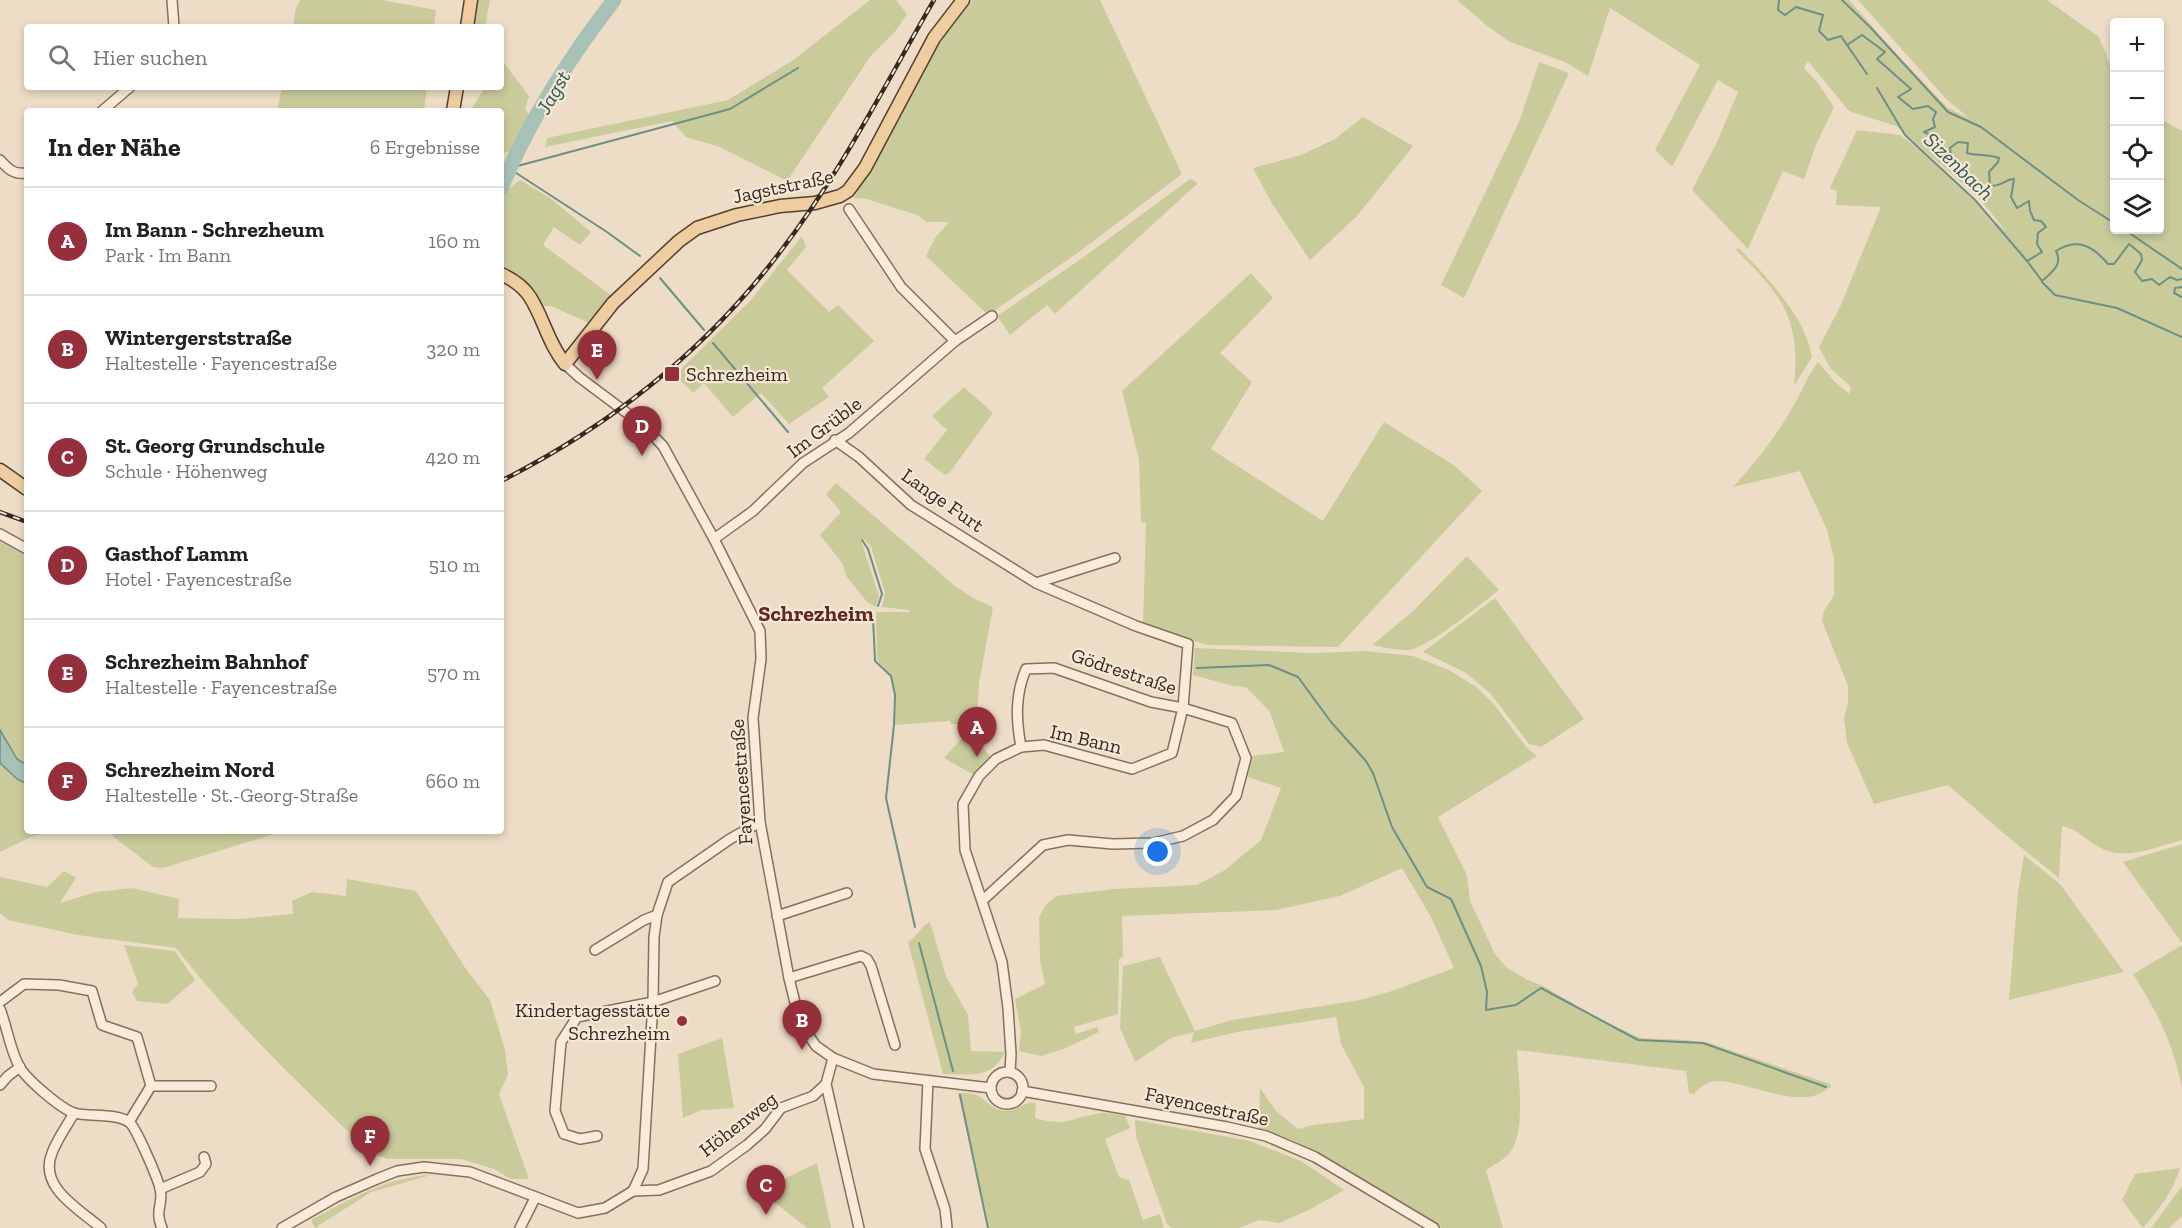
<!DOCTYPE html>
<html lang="de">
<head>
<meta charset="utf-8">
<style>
  :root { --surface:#fff; --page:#f6f6f6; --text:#222; --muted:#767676; --line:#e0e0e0; --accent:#942f3b }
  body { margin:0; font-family:"Zilla Slab",serif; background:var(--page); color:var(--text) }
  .controls { position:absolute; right:18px; top:18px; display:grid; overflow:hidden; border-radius:6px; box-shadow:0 3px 9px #0003 }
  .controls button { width:54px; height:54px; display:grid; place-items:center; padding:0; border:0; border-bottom:2px solid var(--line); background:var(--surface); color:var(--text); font:30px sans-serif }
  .you { position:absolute; left:1158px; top:852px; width:21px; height:21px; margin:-15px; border:4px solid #fff; border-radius:50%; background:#1a73e8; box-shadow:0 0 0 9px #1a73e833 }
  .badge { display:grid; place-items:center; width:39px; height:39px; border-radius:50%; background:var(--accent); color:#fff; font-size:20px; font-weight:700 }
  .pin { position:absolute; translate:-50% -50px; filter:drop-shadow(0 2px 3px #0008) }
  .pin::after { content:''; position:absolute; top:32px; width:21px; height:18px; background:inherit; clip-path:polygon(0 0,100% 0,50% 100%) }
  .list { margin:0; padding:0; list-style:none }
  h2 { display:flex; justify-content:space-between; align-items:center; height:78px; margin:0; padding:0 24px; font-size:26px }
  h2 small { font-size:20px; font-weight:400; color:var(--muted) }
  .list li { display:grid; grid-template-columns:39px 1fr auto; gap:18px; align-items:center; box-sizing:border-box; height:108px; padding:0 24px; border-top:2px solid var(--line) }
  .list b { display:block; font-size:22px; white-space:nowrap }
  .list p { margin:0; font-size:20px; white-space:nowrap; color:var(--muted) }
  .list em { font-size:20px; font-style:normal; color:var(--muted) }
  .icon { flex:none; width:33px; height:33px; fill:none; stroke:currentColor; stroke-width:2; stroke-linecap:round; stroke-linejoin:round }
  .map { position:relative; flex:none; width:2182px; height:1228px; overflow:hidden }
  .search { position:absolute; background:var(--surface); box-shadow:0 3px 9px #0003; left:24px; top:24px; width:480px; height:66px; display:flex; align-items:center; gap:15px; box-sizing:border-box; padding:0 21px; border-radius:6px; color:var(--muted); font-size:22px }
  .panel { position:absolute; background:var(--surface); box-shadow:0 3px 9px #0003; left:24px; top:108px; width:480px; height:726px; border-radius:6px }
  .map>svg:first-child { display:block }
</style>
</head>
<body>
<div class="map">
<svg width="2182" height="1228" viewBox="0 0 2182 1228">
  <rect width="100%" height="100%" fill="#edddc6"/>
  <g fill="#cacb9b">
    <path d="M300,0H382L436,10L434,27H293L296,8Z"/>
    <path d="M476,0H490L485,27H472Z"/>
    <path d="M870,0H896L907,14L894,33L870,57L787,181L720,147L686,137L672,121L545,147L547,138L728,100L792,61Z"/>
    <path d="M973,0H1100L1182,174L1079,252L988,315L926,256L935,238L949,222H926L917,215L901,210L867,199L854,198L940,41L966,6Z"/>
    <path d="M1457,0H1849L1901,59L1948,108L1969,118L1947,100L1858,0H2047L2099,37L2114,74V230H2160V119L2182,131V840C2156,847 2124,862 2099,847C2085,840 2078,829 2062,826L2059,878L2002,832L1948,785L1874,804L1847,743L1844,718L1848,703V686L1822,621L1824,611L1834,595V558L1827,530L1800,471L1733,487C1757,461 1778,434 1795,403C1803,389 1808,375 1818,362L1835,382L1849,394L1851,387L1831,369L1819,347L1840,307L1881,207L1836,205L1837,191L1830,188L1857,130L1900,135L1919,149L1975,202L1994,225L1996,222L2005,230L1979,198L1896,126L1849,111L1808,61L1804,68L1817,82L1834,107L1816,145L1804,179L1783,171L1748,249L1692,190L1717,142L1738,92L1718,80L1672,167L1655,150L1700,65L1610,8L1588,76L1565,62L1510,42L1487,26Z"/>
    <path d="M501,59L529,96L525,109L533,120L511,151L501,154V111H463L472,108L485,87H501Z"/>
    <path d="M1539,62L1569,73L1464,298L1441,285L1519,122Z"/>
    <path d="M282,87H427L424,111H277Z"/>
    <path d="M1363,117L1413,146L1357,216L1310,260L1271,202L1253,168L1301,155L1335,139Z"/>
    <path d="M1190,179L1198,183L1068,302L1055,314L1047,305L1010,335L997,316L1081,259Z"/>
    <path d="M520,180L550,198L591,232L580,245L554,227L543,245L612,296L589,323L551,306H542L530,285L501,269V203L506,191Z"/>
    <path d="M802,236L806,247L787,270L829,312L838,305L874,341L822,388L829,397L789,424L761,393L733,417L704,383L693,393L675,375L750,301Z"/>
    <path d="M1739,248C1767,278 1805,315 1812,357L1794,386C1801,319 1782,295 1736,250Z"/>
    <path d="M1251,273L1273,298L1220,353L1252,382L1211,449L1323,521L1384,422L1455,466L1482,491L1338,647L1209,645L1193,641L1143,624L1146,523L1141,522L1139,460L1122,391Z"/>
    <path d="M964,387L993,413L950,472L945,475L924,459L947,430L932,416Z"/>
    <path d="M836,483L955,586L973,598L993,607L979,683L977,716L971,724H951L950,721L894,725L895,701L891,676L877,660L876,612H910L909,610L882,607L885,593L871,546L863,539L861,540L879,596L876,607L867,602L846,576L843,564L820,535L841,512L826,494Z"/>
    <path d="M0,536L27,550V831H79L35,835L0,852Z"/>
    <path d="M1467,556L1499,590C1482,603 1428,648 1409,650C1398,651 1384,647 1372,645L1411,613Z"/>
    <path d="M1495,598L1584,719L1541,747L1529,744L1490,693L1466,673L1423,652Z"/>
    <path d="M1195,648L1314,653L1366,651L1413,656L1449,670L1475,686L1493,703L1527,748L1537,756L1438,817L1467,875L1470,901L1495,954L1507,968L1528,980L1545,987L1603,1021L1641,1038L1687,1040L1709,1043L1830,1084L1831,1087C1823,1092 1815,1097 1805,1097C1777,1099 1744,1082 1717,1081C1708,1081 1699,1087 1694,1094L1689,1093L1686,1071L1517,1050C1518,1077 1528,1138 1506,1157C1500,1162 1492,1166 1486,1170L1503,1228H1442L1327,1159L1294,1141L1259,1129L1260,1088L1276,1111L1298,1129L1313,1125L1364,1119V1087L1341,1044L1336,1017L1237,1032L1191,1043L1194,1032L1171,1038L1135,1062L1120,1028L1123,966L1160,957L1195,1031L1232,1020L1360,1000L1392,991L1454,968L1431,917L1402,868L1340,896L1276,910L1122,916L1123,957L1119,959L1118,1014L1074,1027L1076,1034L1097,1027L1099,1032L1066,1048L1041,1056L1019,1051L1021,1031L1015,999L1045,984L1040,961L1039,918L1045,906L1056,896L1114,889L1197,885L1225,870L1261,840L1281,788L1248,777L1251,756L1284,752L1270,712L1246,687L1233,686L1193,675Z"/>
    <path d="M970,729L991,758L974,775L944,758Z"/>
    <path d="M106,831H284L163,868L153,867Z"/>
    <path d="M2182,844V943L2123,862Z"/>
    <path d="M2024,855L2060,884L2124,972L2009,1000L2018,892Z"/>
    <path d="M64,871L76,878L60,903L96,892L132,888L179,899L178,918L238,919L293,914L292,901L312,892L346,896L347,879L416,891L466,969L490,1000L505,1050L508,1075L499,1094L529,1179H511L494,1169L461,1159H388L370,1153C303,1087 234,1023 176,948L78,935L8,920L0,913V877L47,887Z"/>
    <path d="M930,922L946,976L968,1015L971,1051L1005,1052C992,1080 969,1074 943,1074L908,942C919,936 919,927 930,922Z"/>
    <path d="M124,945L175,951L195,980L167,1004L137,1001L132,992L138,984Z"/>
    <path d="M2182,945V1087C2172,1040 2158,1014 2133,974Z"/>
    <path d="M722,1038L734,1108L702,1110L683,1118L678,1054Z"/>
    <path d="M958,1093C963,1093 971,1093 976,1095C985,1098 990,1108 1000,1110C1014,1114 1022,1101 1036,1103L1035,1118C1069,1128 1071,1117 1101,1113C1108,1112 1117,1115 1125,1116L1130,1128L1105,1139L1119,1177L1129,1180L1143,1220L1160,1214L1164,1228H989Z"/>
    <path d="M1135,1120L1250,1141L1301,1161L1344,1190L1309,1210L1279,1223L1259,1220L1239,1228H1172L1167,1224L1136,1137Z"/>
    <path d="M817,1163L831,1228H807L764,1194L786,1178Z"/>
    <path d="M2180,1168C2173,1192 2159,1209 2143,1228L2122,1200L2135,1174Z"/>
    <path d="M431,1175L371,1192L318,1226V1228H315L311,1220C349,1200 387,1177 431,1175Z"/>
    <path d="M2182,1186V1216L2169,1228H2151Z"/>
  </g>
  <path fill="#a8c1b6" stroke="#6e8f83" stroke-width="1.5" d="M0,730L17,759L27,765V784L17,779L0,763Z"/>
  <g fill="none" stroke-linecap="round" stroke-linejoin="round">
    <g stroke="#6e8f83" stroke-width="2">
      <path d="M1779,0L1778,10L1785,15L1796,7L1823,15L1819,31L1828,40L1841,36L1847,45L1862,35L1885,52L1877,59L1911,89L1898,97L1913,109L1928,106L1936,112L1933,119L1935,127L1924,132L1937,138L1942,149L1951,155L1950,148L1958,142L1968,143L1967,153C1978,156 1988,154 1999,158L1998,162L1989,172L1990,186C2003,186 2005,179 2014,179L2011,197L2017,208L2029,201L2030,211L2034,220L2041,221L2046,227L2038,233L2037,244L2042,252L2027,261L2042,281C2052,272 2063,265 2056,251C2077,237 2093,246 2108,264H2114L2129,244L2141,254L2142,260L2135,272L2142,281L2152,279L2159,285L2170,277L2177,280L2182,279"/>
      <path d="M1842,0L1870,27L1948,112L1981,127L2078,200L2114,223"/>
      <path d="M1847,45L1867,74"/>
      <path d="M1877,88L1905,135L1975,200L2027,261"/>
      <path d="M510,168L730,109L798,68"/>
      <path d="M510,169L607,232L640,256"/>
      <path d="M2125,230L2182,269"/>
      <path d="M660,278L704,330"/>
      <path d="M2042,282L2055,295L2117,308L2182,337"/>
      <path d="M2182,287L2175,288L2174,293L2182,297"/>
      <path d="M713,343L788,432"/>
      <path d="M862,540L868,549L882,594L878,606"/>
      <path d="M873,617L875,661L891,676L895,695L894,725L886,798L915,927"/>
      <path d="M1197,668L1269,665L1298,677L1331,722L1366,761L1373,773L1392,827L1427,887L1451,899L1481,966L1487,992L1486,1010L1516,1005L1541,988L1638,1040L1703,1043L1826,1087"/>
      <path d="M919,943L953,1071"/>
      <path d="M960,1095L988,1228"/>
    </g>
    <path stroke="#a8c1b6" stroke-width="15" d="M501,188C529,121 569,58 614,0"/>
    <g stroke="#876f5d" stroke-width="12">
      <g id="minor">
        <path d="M172,0L174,27"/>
        <path d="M102,111L130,87"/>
        <path d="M0,160C8,169 14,175 27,173"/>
        <path d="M849,209L901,287L955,341"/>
        <path d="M565,364L579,377L643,425L663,446L714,539L760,631L761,659L753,718L760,822L789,978L800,1023L816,1046L833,1058L873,1074L991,1088"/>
        <path d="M835,440L859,457L911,505L1036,583L1136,626L1188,644L1183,708L1172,753L1132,769L1044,745L1021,747L996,759L979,776L963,804L965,850L1002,962L1008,1008L1011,1054L1010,1072"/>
        <path d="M0,534L27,549"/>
        <path d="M714,539L753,511L803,463L849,433L955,341L992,316"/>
        <path d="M1036,583L1115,558"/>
        <path d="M983,900L1043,845L1068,840L1113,844L1153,843L1183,836L1213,820L1236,796L1246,758L1232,723L1183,708L1151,702L1054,668L1026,669C1015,695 1016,720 1021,747"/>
        <path d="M777,916L847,893"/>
        <path d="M595,950L644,920L657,915"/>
        <path d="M789,978L861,956L867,959L871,966L895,1045"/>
        <path d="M0,1002L24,984L59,985L92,991L102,1025L137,1037L151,1086L129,1122"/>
        <path d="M0,1009C7,1027 10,1049 19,1066C26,1079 60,1108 74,1113C89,1117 116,1113 129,1122C136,1127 157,1177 160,1188C164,1204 154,1210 162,1228"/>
        <path d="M833,1058L826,1084L859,1228"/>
        <circle cx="1007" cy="1088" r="16"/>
        <path d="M928,1081L925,1149L945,1209L947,1228"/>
        <path d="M0,1085L8,1076L20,1067"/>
        <path d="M151,1086H211"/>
        <path d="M1022,1091L1227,1127L1266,1136L1315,1157L1434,1228"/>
        <path d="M74,1113C67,1126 57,1139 52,1153C38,1187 79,1209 101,1228"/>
        <path d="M597,1136L580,1139L564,1134L555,1111L561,1042L577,1017L653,1002L715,981"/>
        <path d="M160,1189L200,1172L206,1164L204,1157"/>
        <path d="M633,1191L659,1190L711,1171L747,1145L765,1129L781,1108L813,1096L826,1084"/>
        <path d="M282,1228L336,1197L377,1179L397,1171L424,1167L470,1172L578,1213L605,1208L633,1191L643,1169L653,1002L654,937L657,915L668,882L730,839L760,822"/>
        <path d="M520,1228L535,1198"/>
      </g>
    </g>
    <g stroke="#563e31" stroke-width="15">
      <g id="major">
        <path d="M467,27L471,0"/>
        <path d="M453,111L457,87"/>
        <path d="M501,274C512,279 523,286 530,297C544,319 548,343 565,364L613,303L679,241L697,228L737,215L780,206L815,203L840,196L848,191L865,168L934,38L963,0"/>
        <path d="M0,470L27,489"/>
      </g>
    </g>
    <use href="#minor" stroke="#f8ebda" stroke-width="9"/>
    <use href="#major" stroke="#eecda0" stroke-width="12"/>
    <g stroke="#382920" stroke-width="4.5">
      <g id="rail">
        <path d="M501,481C610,426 706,350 780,252C840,174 885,85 934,0"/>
        <path d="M0,512L27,522"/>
      </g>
    </g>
    <use href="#rail" stroke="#f4e8d6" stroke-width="2" stroke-dasharray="7" stroke-linecap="butt"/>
  </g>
  <g fill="#942f3b" stroke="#f4e8d6" stroke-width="2">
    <rect x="664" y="366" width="16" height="16" rx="3"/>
    <circle cx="682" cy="1021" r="6"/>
  </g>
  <g text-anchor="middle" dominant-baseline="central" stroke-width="4.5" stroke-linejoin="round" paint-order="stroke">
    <g font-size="20" fill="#382920" stroke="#f4e8d6">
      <text transform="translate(783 186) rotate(-12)">Jagststraße</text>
      <text transform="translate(824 427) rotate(-37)">Im Grüble</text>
      <text transform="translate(943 500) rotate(35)">Lange Furt</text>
      <text transform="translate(1124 671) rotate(18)">Gödrestraße</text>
      <text transform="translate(1086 739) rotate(13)">Im Bann</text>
      <text transform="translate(741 782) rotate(-94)">Fayencestraße</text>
      <text transform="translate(1207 1106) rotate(12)">Fayencestraße</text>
      <text transform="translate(738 1124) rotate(-38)">Höhenweg</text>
    </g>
    <g font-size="20" fill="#382920" stroke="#f4e8d6" text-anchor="start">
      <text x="686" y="374">Schrezheim</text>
      <text x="670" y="1010" text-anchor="end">Kindertagesstätte<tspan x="670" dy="23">Schrezheim</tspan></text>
    </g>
    <g font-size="21" font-style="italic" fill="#305750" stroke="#f4e8d6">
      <text transform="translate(553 92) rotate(-60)">Jagst</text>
      <text transform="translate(1959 166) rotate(44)">Sizenbach</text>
    </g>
    <g font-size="22" font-weight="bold" fill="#632721" stroke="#f4e8d6">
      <text x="816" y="613">Schrezheim</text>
    </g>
  </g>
</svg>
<div class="controls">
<button>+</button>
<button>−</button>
<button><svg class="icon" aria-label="locate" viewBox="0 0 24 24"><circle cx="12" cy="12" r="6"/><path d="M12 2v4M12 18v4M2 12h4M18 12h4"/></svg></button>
<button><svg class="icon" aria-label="layers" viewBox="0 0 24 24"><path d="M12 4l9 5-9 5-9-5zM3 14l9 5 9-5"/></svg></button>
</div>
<div class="you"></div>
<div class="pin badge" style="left:977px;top:757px">A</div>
<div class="pin badge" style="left:802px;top:1050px">B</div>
<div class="pin badge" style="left:766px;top:1215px">C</div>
<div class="pin badge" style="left:642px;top:456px">D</div>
<div class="pin badge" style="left:597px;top:380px">E</div>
<div class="pin badge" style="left:370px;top:1166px">F</div>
<div class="search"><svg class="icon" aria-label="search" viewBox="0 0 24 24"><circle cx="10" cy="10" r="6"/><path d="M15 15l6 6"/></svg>Hier suchen</div>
<section class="panel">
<h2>In der Nähe<small>6 Ergebnisse</small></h2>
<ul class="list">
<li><span class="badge">A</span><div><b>Im Bann - Schrezheum</b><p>Park · Im Bann</p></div><em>160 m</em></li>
<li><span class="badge">B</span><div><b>Wintergerststraße</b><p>Haltestelle · Fayencestraße</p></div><em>320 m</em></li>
<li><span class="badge">C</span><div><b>St. Georg Grundschule</b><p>Schule · Höhenweg</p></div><em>420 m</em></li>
<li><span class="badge">D</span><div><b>Gasthof Lamm</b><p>Hotel · Fayencestraße</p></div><em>510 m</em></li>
<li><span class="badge">E</span><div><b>Schrezheim Bahnhof</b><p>Haltestelle · Fayencestraße</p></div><em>570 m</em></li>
<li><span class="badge">F</span><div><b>Schrezheim Nord</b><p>Haltestelle · St.-Georg-Straße</p></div><em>660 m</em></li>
</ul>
</section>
</div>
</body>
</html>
